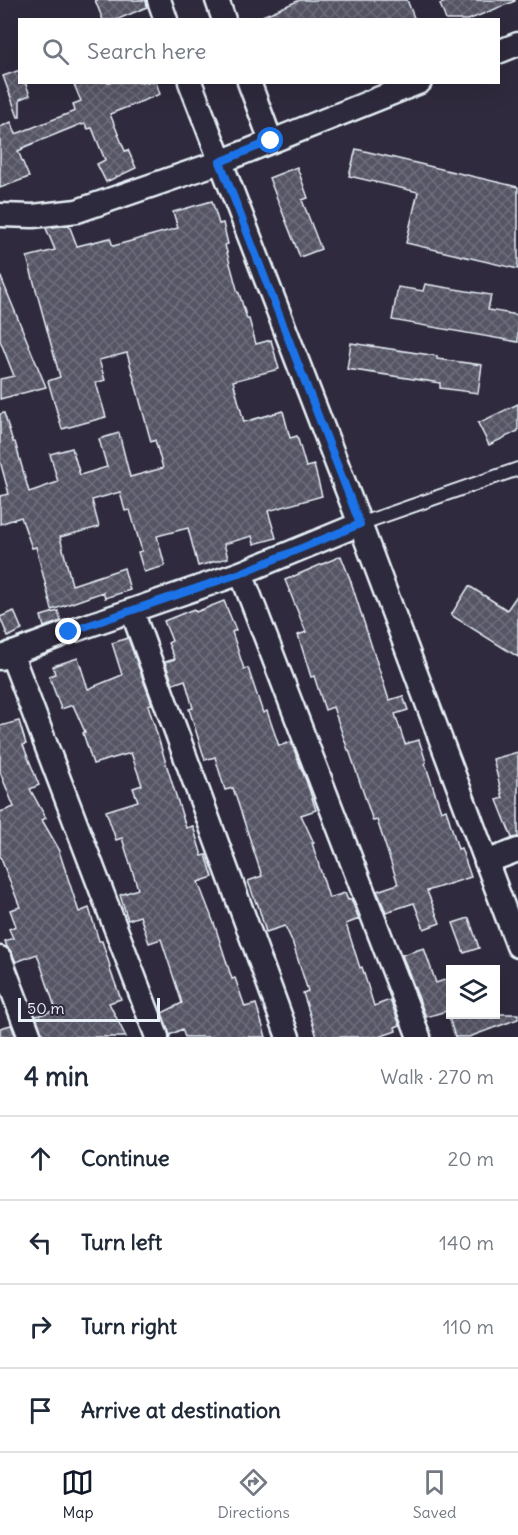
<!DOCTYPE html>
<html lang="en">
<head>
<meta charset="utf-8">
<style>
  :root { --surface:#fff; --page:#f6f6f7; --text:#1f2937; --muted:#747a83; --line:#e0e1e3; --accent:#111827 }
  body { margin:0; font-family:Delius,sans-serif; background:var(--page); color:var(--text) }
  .controls { position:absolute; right:18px; bottom:18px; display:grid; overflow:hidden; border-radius:0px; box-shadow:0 6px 24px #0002 }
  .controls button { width:54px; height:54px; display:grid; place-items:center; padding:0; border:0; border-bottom:2px solid var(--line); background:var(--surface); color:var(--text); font:30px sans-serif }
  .scale { position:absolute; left:18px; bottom:15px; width:142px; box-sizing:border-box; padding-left:6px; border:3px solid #e8f1f8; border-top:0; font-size:16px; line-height:21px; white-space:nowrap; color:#e8f1f8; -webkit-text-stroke:4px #2f2a3d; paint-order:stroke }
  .stop { position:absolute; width:18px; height:18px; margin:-14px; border:4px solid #1a73e8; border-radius:50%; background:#fff }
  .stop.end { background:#1a73e8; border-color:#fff; box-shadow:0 2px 6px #0008 }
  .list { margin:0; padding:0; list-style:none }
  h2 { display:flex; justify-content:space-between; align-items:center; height:78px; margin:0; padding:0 24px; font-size:26px }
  h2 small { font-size:20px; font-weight:400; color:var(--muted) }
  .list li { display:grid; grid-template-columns:39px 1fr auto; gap:18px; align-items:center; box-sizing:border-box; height:84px; padding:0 24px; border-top:2px solid var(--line) }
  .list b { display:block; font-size:22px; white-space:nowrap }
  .list em { font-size:20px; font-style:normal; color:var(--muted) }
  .icon { flex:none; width:33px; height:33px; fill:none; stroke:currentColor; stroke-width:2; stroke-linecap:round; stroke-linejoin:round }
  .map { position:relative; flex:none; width:518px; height:1037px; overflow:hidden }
  .search { position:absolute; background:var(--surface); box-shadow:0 6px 24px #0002; left:18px; right:18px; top:18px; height:66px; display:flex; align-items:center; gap:15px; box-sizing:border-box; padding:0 21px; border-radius:0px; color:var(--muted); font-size:22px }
  .sheet { height:414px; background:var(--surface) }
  nav { display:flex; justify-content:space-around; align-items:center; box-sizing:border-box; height:84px; border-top:2px solid var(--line); background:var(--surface); font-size:16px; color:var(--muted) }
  nav a { display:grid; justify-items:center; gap:3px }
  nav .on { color:var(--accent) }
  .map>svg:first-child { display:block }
</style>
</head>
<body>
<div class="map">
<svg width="518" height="1037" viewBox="0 0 518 1037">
  <defs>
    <pattern id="building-cross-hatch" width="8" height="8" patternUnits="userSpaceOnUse" patternTransform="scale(1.5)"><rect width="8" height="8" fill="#575565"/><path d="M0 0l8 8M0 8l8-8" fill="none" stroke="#6f6e7c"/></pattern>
  </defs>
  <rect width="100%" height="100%" fill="#2f2a3d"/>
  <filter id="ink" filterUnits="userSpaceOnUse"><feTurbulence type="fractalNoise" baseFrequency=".0167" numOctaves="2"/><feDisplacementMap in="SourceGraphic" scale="12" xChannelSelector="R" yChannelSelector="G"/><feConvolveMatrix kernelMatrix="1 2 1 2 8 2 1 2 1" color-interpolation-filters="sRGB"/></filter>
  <g filter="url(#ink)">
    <g fill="url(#building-cross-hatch)" stroke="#e8f1f8" stroke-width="1.5">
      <path d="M95,0H146L147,7L116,20H103Z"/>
      <path d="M300,0H407L415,20H253Z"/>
      <path d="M451,0H515V1L468,20H446L440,4Z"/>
      <path d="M20,70V82H25L30,95L20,99V117H18L3,76Z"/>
      <path d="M73,82H156L160,94L110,114L125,151L128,150L136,168L106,182L97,164L105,160L92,128L88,129L85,124L82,125L81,124L22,148L23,149L18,151L29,177L0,188V127L11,122L16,134L75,111L73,104L81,101Z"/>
      <path d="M356,149L518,187V269L406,243L418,192L349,176Z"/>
      <path d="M297,167L308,198L302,200L321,249L300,257L269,178Z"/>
      <path d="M212,201L219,224L223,223L228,244L225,245L238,293H239L247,319H249L256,344L271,340L279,369L233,381L244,422L283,411L290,438L297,436L306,467L314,465L322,496L268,511L276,538L254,544L252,536L224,544L228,558L198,566L188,528L157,536L165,566L144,572L138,552L142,551L130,510L125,511L120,492L92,500L99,527L60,537L72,585L124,568L130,590L105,598L103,592L52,610L36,547L32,548L21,517L0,524V496L9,494L0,461V414L4,413L13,442H15L29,492L58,482L50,454L72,448L80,475L107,467L99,439L119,433L130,477L163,468L155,440L151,442L127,353L99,360L105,380L96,383L106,417L62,429L48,381L60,377L27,257L55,250L46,228L69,225L77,246L110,238L113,246L178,228L173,212Z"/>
      <path d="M0,275L46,387L0,399V379L14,376L0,340Z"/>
      <path d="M425,284L491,295L488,310L518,315V342L392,320L398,287L423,291Z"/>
      <path d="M351,343L437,356V359L482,365L478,393L440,388V383L347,369Z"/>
      <path d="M518,404V431L489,445L478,423Z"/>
      <path d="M341,556L350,579L389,700L403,696L408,710L395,714L405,744L419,740L426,762L425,763L441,811L446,809L458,849L461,848L471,877L427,891L440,923L424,929L414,903L386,912L377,891L398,884L377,820L373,821L349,750H348L333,707L325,710L314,676L311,677L298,635L306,632L285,580Z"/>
      <path d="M469,586L507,610L518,594V657L451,615Z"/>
      <path d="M224,601L236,630L232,632L244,669L248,668L263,713L267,711L279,746L291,742L307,783L316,810L301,815L314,843H312L329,898L345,893L348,900L351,899L359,919L346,924L360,968L362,967L374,1006L390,1000L400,1025L395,1027L396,1031L379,1037H317L303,993L308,991L292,941L285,926L266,932L257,902L256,903L248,881L262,876L233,788L225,790L215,757L205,760L189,709L193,708L185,680L173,684L165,662L175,659L168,643L172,641L164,621L194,609L196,612Z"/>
      <path d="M14,611L22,630L8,637L0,617Z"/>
      <path d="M58,611L61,621L44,627L41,616Z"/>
      <path d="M128,638L152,704L148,705L186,828L193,826L202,856L206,855L213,877L198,882L215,926L232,979L235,978L245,1007L256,1004L266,1037H185L182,1029L170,1035L162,1013L182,1003L161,939L149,943L140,916L128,920L120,895L138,889L122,838L116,840L106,811L138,801L133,788L142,785L131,753L93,764L83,733L85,732L73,705L61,709L49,676L55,674L53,666L78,658L88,689L122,675L112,643Z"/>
      <path d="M19,721L26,744L23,745L39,785L30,789L46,818L42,820L60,851H59L79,912L89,908L99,941H102L110,966L109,967L121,999L109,1003L126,1037H43L36,1016L56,1010L37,954L16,962L12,953L7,947L5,941L13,938L9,929L16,926L10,910L20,907L0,856V812L14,807L0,772V726Z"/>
      <path d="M518,752V837L512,838L497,800L503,798L493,759Z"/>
      <path d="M469,918L479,948L464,953L453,923Z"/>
      <path d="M424,948L436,983L450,978V1010L426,1017L402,955Z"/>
      <path d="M448,1014H518V1019L469,1037H455Z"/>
      <path d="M11,1025L16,1037H0V1028Z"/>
    </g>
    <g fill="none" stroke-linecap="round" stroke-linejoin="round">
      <g stroke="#e8f1f8" stroke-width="16">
        <path id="lane" d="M360,524L518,469"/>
      </g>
      <g stroke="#e8f1f8" stroke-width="27">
        <g id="street">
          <path d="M159,0L166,20"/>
          <path d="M217,0L224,20"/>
          <path d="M498,52L518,44"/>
          <path d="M190,82L360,524L518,946"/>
          <path d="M249,82L271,141"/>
          <path d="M0,215L33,216L77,211L220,162L420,82"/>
          <path d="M241,573L419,1037"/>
          <path d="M132,611L288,1037"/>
          <path d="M11,653L157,1037"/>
          <path d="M0,658L69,632L241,573L360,524"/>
          <path d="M486,862L518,850"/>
          <path d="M0,958L30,1037"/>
        </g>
      </g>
      <use href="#lane" stroke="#2f2a3d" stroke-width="12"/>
      <use href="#street" stroke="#2f2a3d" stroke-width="22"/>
    </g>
  </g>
  <g fill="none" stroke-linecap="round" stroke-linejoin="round" filter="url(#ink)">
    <path stroke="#1a73e8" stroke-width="8" d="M69,632L241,573L360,524L220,162L271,141"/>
  </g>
</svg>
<div class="controls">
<button><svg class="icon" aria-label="layers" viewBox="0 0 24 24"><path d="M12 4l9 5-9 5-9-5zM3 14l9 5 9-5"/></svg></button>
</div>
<div class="scale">50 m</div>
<div class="stop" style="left:271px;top:141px"></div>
<div class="stop end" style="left:69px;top:632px"></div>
<div class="search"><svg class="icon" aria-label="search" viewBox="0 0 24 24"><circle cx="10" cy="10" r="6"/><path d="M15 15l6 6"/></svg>Search here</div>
</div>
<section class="sheet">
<h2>4 min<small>Walk · 270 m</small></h2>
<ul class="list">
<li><svg class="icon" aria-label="ahead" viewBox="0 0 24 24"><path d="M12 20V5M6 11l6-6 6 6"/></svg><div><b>Continue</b></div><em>20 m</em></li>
<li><svg class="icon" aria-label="left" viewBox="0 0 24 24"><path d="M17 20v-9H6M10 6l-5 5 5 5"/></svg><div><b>Turn left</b></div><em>140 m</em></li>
<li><svg class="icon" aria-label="right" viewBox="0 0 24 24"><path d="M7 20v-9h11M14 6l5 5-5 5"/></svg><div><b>Turn right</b></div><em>110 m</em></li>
<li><svg class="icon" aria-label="arrive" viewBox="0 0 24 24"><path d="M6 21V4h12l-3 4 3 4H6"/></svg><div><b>Arrive at destination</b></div></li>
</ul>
</section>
<nav>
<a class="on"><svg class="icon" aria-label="map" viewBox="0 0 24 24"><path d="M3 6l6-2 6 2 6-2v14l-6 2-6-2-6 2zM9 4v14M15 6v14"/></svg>Map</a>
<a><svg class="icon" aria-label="directions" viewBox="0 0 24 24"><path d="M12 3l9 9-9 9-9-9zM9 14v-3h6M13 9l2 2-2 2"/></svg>Directions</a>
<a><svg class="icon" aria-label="saved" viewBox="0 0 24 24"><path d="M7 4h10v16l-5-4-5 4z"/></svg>Saved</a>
</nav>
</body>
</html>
